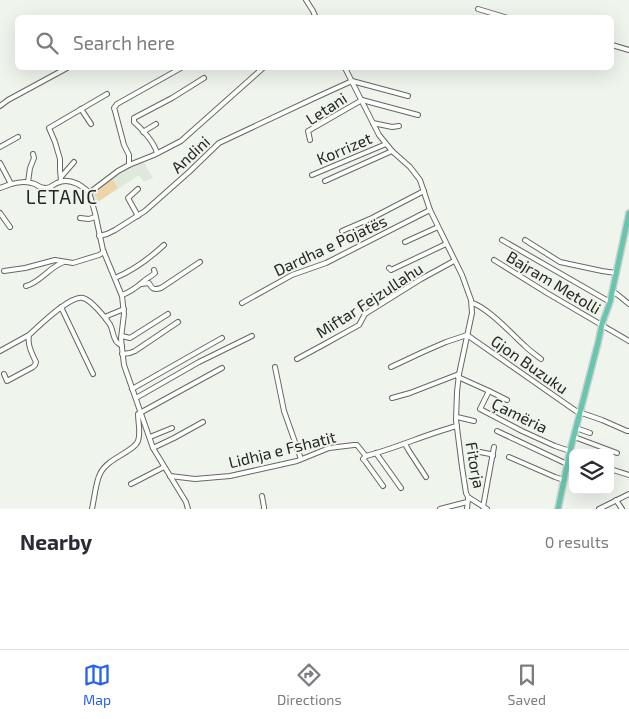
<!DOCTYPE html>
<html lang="en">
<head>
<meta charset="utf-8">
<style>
  :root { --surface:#fff; --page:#f7f7f7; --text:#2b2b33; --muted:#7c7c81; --line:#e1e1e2; --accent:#2563eb }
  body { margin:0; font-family:"Exo 2",sans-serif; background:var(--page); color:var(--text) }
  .controls { position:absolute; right:15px; bottom:15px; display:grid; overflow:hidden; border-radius:8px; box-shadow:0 5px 20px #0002 }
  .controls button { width:45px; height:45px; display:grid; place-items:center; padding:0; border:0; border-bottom:1px solid var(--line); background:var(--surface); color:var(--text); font:25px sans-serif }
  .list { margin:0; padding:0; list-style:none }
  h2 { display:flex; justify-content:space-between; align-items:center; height:65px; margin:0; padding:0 20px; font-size:21px }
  h2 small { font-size:16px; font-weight:400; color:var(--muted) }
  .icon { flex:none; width:28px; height:28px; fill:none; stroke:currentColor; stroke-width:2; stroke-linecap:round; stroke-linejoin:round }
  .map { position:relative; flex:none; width:629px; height:509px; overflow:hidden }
  .search { position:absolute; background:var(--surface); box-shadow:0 5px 20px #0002; left:15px; right:15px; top:15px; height:55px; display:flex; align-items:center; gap:12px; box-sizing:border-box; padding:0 18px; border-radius:8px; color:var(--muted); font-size:19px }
  .sheet { height:140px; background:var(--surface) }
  nav { display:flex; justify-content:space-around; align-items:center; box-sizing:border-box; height:70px; border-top:1px solid var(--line); background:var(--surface); font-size:14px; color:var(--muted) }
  nav a { display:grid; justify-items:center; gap:2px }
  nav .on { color:var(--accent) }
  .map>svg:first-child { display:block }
</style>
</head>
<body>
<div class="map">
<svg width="629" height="509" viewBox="0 0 629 509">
  <rect width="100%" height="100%" fill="#eff4ed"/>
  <path fill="#dee8db" d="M143,161L153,178L144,182L139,175L95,204L92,192L128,167Z"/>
  <path fill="#efd4a9" d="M112,179L118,188L99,201L94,193Z"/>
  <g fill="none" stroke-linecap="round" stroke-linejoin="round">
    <g stroke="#646862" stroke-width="6">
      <g id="minor">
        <path d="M306,0L313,11L316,18"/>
        <path d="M478,9L508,18"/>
        <path d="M612,45L629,50"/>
        <path d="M345,68L379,135L392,151L410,167L420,180L430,210L462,275L471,300L472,313L459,374L457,392L456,420L462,467L466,493L468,497L487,509"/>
        <path d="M352,81L408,96"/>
        <path d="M362,100L418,115"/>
        <path d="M0,106L8,100L67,68"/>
        <path d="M81,109L91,124"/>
        <path d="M373,123L392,127L399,126"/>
        <path d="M143,132L156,124"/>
        <path d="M310,140L308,131L362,100"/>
        <path d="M0,147L18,137"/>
        <path d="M157,153C154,142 142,129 134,122V118L172,98L204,78"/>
        <path d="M0,163L11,184L0,188"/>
        <path d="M129,165V155L124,145L115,111L114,108L117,104L181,68"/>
        <path d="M312,175L386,144"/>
        <path d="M61,177L74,162"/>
        <path d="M61,181L60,170V159L55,142L49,128L107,94"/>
        <path d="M325,181L392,151"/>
        <path d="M28,182L30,168L34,158L33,154"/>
        <path d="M11,184C20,182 26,181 35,184C38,186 42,188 46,188C50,188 53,185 57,183C69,177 80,184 89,192L95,213L103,250L122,296L124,314L121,338L122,348L124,365L153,448L186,502L188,509"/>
        <path d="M89,193L118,171L129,165L154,155L181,141L263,68"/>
        <path d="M0,213L10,227"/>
        <path d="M138,216L128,198L138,189"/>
        <path d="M80,218L89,219L95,217"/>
        <path d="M342,231L372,218L424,191"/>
        <path d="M99,236L107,234L115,230L145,211L189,172L219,143L319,96L352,81"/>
        <path d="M502,240L610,302"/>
        <path d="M525,240L560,262L602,271L616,273"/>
        <path d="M405,242L438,227"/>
        <path d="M494,260L547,293L629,341"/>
        <path d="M389,268L391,270L446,244"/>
        <path d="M4,271L25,268L55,260L73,263L99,255L104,252"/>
        <path d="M115,278C132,271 151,257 164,245"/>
        <path d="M141,284L149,283C152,289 154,290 161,288L200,262"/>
        <path d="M26,286C41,282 49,267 64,262"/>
        <path d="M612,291L618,295L629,304"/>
        <path d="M122,295C131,292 137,287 144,281C147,278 152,276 155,273L154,270"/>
        <path d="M242,303L292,275L326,263L430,210"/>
        <path d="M472,303C487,307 513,335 525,346C530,351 536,355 541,359"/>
        <path d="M61,307L93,374"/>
        <path d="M106,319L107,316L124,309"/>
        <path d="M467,335L576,411L602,420L627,431H629"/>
        <path d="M122,336L130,338L168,314"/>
        <path d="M0,351L29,335"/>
        <path d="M122,354L130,353L135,351L178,322"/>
        <path d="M297,359L323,345L359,325L365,314L421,279L454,261"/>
        <path d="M275,367L284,411L301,459"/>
        <path d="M391,367L423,352L446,342L467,335"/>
        <path d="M4,374L7,381L33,367L35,365L36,362C32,354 27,344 29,335C39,326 70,295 83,298C91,300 104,316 109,323C113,328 112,335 116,341C117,343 120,344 122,346"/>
        <path d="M458,377L489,391"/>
        <path d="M132,389L222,338"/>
        <path d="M136,398L199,362L252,336"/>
        <path d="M392,398L410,393L459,374"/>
        <path d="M507,400L489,391L480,409L522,431L555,446L570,451"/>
        <path d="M457,417L474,421"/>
        <path d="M576,428L590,433"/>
        <path d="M497,431L567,464"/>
        <path d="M150,437L172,428"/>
        <path d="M573,438H577L617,453"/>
        <path d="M405,444L409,451L426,477"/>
        <path d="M153,448L174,438L203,422"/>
        <path d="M480,452L490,454L493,456"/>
        <path d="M376,453L401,488"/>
        <path d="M366,456C397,448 426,434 457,426"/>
        <path d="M509,457L555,477L564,480"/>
        <path d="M610,469L629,475"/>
        <path d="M170,476L195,479L230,476L297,461L329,448L354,445H357L365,455L366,456L363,459L365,461L383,486"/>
        <path d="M131,484L164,467"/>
        <path d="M262,496L264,507V509"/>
        <path d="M616,500L622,509"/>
        <path d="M483,507L494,447"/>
        <path d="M92,509C94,500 96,481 100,474C107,458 134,452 138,441C141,433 138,422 138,414L222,368"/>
        <path d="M440,509L467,502"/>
        <path d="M467,509L468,499"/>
        <path d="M599,509L629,494"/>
      </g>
    </g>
    <g stroke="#cfcfcf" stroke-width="8">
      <path id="major" d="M558,509L570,451L598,343L602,324L610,302L629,213"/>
    </g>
    <use href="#minor" stroke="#fff" stroke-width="4"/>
    <use href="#major" stroke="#66c7af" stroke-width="5"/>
  </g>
  <g text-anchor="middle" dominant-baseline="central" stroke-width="4" stroke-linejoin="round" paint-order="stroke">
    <g font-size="16" fill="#252724" stroke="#eff4ed">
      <text transform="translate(326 108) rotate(-33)">Letani</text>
      <text transform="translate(344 148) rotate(-23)">Korrizet</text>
      <text transform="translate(190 154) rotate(-43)">Andini</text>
      <text transform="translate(330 245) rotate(-25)">Dardha e Pojatës</text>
      <text transform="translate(554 282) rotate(31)">Bajram Metolli</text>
      <text transform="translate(369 300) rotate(-33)">Miftar Fejzullahu</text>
      <text transform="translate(530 364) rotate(35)">Gjon Buzuku</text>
      <text transform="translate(520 415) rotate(26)">Çamëria</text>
      <text transform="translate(282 449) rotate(-14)">Lidhja e Fshatit</text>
      <text transform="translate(476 465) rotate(80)">Fitorja</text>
    </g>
    <g font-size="19" letter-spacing="1" fill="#252724" stroke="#eff4ed">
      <text x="62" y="196">LETANC</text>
    </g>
  </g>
</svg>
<div class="controls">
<button><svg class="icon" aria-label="layers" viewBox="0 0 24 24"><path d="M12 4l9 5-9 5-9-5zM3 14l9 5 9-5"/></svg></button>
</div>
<div class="search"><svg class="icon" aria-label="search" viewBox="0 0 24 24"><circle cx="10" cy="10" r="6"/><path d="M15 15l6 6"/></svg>Search here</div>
</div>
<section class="sheet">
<h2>Nearby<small>0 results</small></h2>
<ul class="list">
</ul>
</section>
<nav>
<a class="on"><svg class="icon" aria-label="map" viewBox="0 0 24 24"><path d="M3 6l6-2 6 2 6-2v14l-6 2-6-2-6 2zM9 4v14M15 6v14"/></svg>Map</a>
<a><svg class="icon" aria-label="directions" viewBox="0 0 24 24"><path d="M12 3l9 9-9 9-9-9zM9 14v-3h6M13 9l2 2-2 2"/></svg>Directions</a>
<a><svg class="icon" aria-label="saved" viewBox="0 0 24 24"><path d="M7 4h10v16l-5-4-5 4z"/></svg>Saved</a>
</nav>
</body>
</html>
